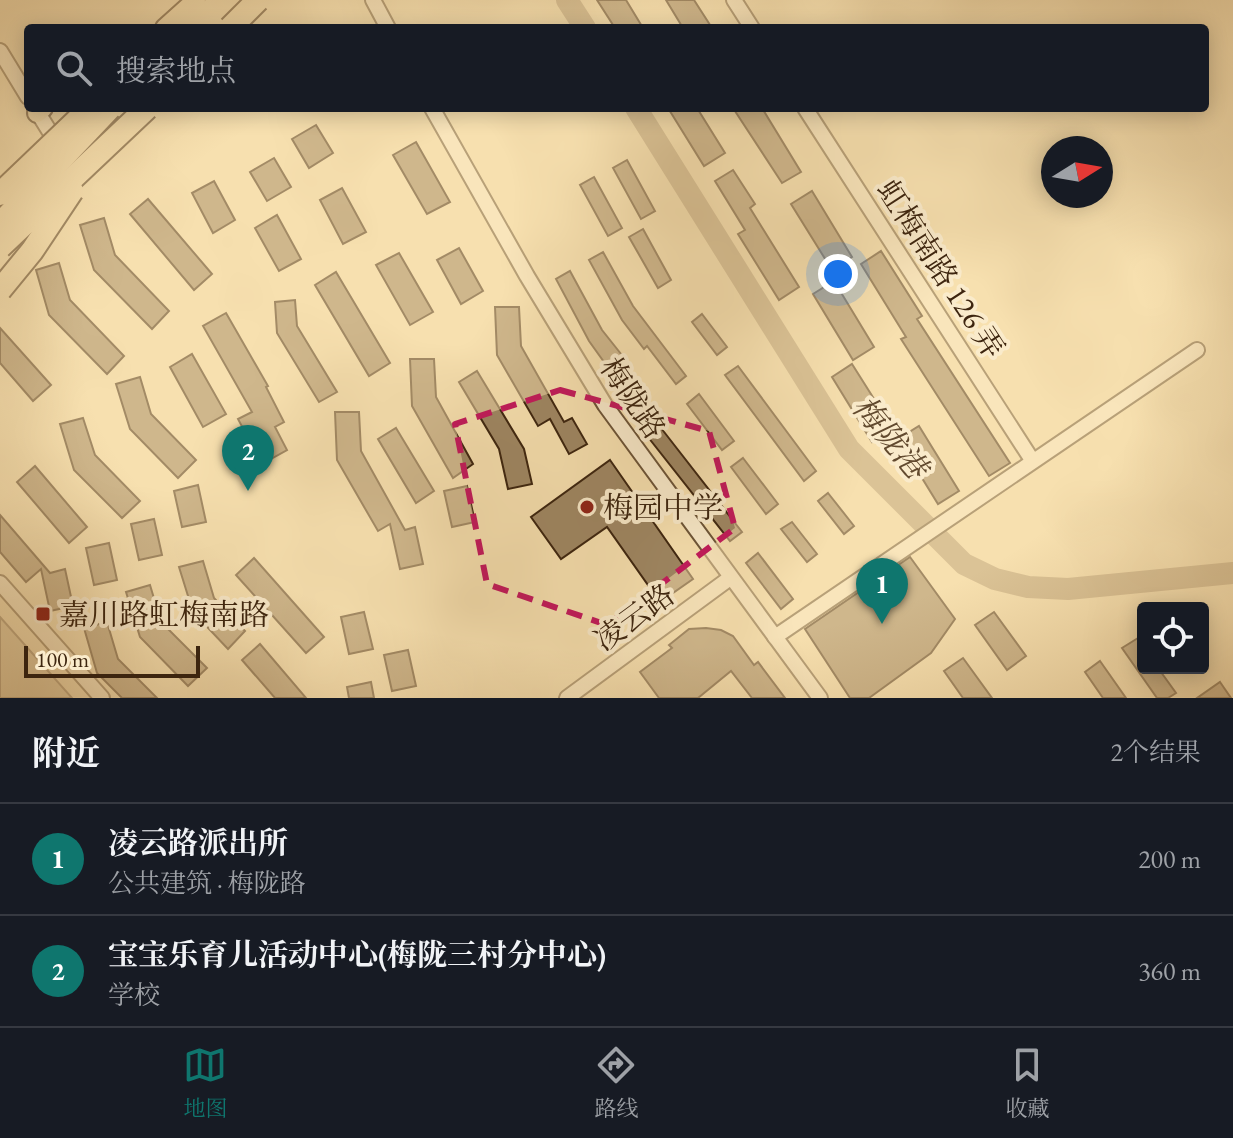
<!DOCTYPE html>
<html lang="zh">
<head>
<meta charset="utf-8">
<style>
  :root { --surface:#171b24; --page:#20242c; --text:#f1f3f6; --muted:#9ea1a6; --line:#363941; --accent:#0f766e }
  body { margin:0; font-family:"EB Garamond","Noto Serif SC",serif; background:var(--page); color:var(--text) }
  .controls { position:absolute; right:24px; bottom:24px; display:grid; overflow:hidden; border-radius:8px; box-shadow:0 4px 20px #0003 }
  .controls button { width:72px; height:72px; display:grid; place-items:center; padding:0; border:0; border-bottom:2px solid var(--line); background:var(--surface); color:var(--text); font:40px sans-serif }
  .compass { position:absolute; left:1041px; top:136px; width:72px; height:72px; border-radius:50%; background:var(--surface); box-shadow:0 4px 20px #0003; rotate:79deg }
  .scale { position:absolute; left:24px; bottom:20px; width:176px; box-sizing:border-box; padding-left:8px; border:4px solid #3d250f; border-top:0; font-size:22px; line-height:28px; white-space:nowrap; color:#3d250f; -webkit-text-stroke:6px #faebcb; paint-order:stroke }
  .you { position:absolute; left:838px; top:274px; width:28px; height:28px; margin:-20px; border:6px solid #fff; border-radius:50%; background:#1a73e8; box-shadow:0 0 0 12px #1a73e833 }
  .badge { display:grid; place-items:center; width:52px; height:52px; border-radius:50%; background:var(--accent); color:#fff; font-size:26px; font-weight:700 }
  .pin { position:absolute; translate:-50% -66px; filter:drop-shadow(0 2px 4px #0008) }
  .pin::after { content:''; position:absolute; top:42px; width:28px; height:24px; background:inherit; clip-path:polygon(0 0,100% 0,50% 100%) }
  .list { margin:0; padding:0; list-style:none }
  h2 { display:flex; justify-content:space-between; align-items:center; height:104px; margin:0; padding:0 32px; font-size:34px }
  h2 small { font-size:26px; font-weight:400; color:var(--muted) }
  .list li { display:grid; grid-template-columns:52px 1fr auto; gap:24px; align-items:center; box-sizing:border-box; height:112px; padding:0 32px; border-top:2px solid var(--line) }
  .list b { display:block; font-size:30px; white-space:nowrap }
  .list p { margin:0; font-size:26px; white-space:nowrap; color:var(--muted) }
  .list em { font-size:26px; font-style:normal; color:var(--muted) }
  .icon { flex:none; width:44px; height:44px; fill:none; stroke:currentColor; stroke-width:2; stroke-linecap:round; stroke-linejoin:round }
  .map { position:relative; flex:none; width:1233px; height:698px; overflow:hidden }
  .search { position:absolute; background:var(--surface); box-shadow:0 4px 20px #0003; left:24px; right:24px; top:24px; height:88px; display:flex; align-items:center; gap:20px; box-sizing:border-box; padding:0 28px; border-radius:8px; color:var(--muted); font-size:30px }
  .sheet { height:328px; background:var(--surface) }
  nav { display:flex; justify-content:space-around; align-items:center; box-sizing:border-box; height:112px; border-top:2px solid var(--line); background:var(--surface); font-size:22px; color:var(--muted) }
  nav a { display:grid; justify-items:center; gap:4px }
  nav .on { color:var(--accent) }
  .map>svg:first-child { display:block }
</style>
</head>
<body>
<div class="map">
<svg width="1233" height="698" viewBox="0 0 1233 698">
  <rect width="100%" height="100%" fill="#f7e0af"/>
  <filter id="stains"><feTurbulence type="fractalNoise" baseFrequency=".0025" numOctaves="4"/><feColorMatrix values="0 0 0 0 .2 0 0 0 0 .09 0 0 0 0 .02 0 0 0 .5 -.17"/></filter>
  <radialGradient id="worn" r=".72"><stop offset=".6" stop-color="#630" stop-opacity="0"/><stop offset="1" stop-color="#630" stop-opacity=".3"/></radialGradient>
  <path fill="#d7c094" stroke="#8a7252" stroke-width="2" d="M0,617L72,698H0Z"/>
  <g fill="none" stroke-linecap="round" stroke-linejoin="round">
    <g stroke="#b8a079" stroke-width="22">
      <path d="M567,0L585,28"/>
      <path d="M636,108L849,449L964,564L995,579L1028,587L1068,589L1233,573"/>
    </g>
  </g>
  <g fill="#9e8662" stroke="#3d250f" stroke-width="2">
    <path d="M597,0H626L643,28H615Z"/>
    <path d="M666,0H694L712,28H683Z"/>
    <path d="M668,108H697L725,153L704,166Z"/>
    <path d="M733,108H762L801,172L782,183Z"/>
    <path d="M316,125L333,153L309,168L292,139Z"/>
    <path d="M416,142L450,202L427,214L393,155Z"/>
    <path d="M274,158L291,187L267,201L250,172Z"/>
    <path d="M627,160L655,211L641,219L613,168Z"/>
    <path d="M733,170L755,204L750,208L799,287L779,300L738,234L745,230L715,181Z"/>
    <path d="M594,177L622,228L608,236L580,185Z"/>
    <path d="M214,181L235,220L213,233L192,193Z"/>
    <path d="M342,188L366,232L343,244L320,200Z"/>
    <path d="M812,191L852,257L832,270L791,204Z"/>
    <path d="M148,199L212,274L194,290L130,214Z"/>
    <path d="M277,215L301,259L279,271L255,228Z"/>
    <path d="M104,218L115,255L169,311L152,329L94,270L80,225Z"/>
    <path d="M643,229L671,280L658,288L629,237Z"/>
    <path d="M459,248L483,291L461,304L437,260Z"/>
    <path d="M881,251L922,316L917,319L1010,463L989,476L901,339L906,337L861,264Z"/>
    <path d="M603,252L633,306L686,376L676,384L647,346L644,349L622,320L589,260Z"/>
    <path d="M399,253L433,312L410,325L376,265Z"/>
    <path d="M59,263L70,300L124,356L107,374L49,315L36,270Z"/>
    <path d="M570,271L602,330L625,359L619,364L652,407L642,415L589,341L556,279Z"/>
    <path d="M336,272L390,363L369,376L315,285Z"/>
    <path d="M834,281L874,347L853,360L813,294Z"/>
    <path d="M295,300L297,326L337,392L319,402L277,333L275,302Z"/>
    <path d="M495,307H519L521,346L564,422L572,418L587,444L569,454L550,419L538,426L497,355Z"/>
    <path d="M226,313L268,386L266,387L284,422L275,427L287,450L262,464L238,419L252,412L203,326Z"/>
    <path d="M702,314L727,347L717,355L692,322Z"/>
    <path d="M0,328L51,385L33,401L0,363Z"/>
    <path d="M192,354L226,414L203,427L170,367Z"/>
    <path d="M410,359H434L436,397L473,464L453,478L412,406Z"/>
    <path d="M852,364L893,429L872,442L832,377Z"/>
    <path d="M738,366L816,471L804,481L725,375Z"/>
    <path d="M477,371L524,449L532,484L508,489L499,449L459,382Z"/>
    <path d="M140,377L151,414L196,460L178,478L130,429L116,384Z"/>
    <path d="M699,394L734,441L722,450L687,404Z"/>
    <path d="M335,412H359L361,451L405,530L415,527L423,564L400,569L390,524L378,531L337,460Z"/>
    <path d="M83,418L95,455L140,501L122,518L74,470L60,424Z"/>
    <path d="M919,426L959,491L938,504L898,439Z"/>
    <path d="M396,428L434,491L416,503L378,439Z"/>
    <path d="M661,428L742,532L730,541L648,437Z"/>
    <path d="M743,458L778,504L766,514L731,467Z"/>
    <path d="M610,460L693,579L660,602L607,527L561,559L531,517Z"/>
    <path d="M35,466L87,527L69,543L17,482Z"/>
    <path d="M198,485L206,522L182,527L174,491Z"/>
    <path d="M467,486L475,522L452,527L444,491Z"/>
    <path d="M828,493L854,526L844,534L818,501Z"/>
    <path d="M0,515L50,573L65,569L73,606L50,611L41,569L26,582L0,552Z"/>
    <path d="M154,519L162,555L139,560L131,524Z"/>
    <path d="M792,522L817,554L807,562L781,529Z"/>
    <path d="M109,543L117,580L94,585L86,548Z"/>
    <path d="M758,553L793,599L781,609L746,563Z"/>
    <path d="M910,557L955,619L931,653L869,698H850L805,629Z"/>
    <path d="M254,558L324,637L306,653L236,575Z"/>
    <path d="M203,561L214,598L245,631L228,649L193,612L179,567Z"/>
    <path d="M150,585L161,622L207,668L188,686L140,637L126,592Z"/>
    <path d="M364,612L373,649L349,654L341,617Z"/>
    <path d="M994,612L1026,656L1007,670L975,625Z"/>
    <path d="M107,622L118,659L157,698H122L97,673L84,628Z"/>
    <path d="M706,628L721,630L733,636L754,665L758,662L785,698H752L731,671L698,698H659L640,672L672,648L669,645L689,629Z"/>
    <path d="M1138,638L1143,645V668H1158L1176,693L1168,698H1157L1122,648Z"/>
    <path d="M260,644L306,698H275L242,660Z"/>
    <path d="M408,650L416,686L392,691L384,655Z"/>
    <path d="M963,658L992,698H963L944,671Z"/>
    <path d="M1100,661L1126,698H1103L1085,672Z"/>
    <path d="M371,682L374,698H349L347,687Z"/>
    <path d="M1220,682L1231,698H1197Z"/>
  </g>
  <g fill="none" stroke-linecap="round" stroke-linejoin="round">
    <g stroke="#6c5437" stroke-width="18">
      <g id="minor">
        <path d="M373,0L388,28"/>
        <path d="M734,0L752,28"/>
        <path d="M0,51L28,97"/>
        <path d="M35,108L58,145"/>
        <path d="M432,108L527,276L605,405L820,698"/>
        <path d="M805,108L1032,460"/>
        <path d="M0,583L102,698"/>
        <path d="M775,637L1197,350"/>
        <path d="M567,698L730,578"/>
      </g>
    </g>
    <g stroke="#3d250f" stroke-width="22">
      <g id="major">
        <path d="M165,28L196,0"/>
        <path d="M210,28L239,0"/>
        <path d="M37,113L43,108"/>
        <path d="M98,140L130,108"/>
      </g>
    </g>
    <g stroke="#3d250f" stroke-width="26">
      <path id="highway" d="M191,28L222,0"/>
    </g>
    <use href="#minor" stroke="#faebcb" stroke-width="14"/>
    <use href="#major" stroke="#f7e0af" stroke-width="18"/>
    <use href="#highway" stroke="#f7e0af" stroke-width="22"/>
    <g stroke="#3d250f" stroke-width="26" stroke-linecap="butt">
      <g id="highway-bridge">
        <path d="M230,28L258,0"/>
        <path d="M0,194L90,108"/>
        <path d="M0,224L110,108"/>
        <path d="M0,247L147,108"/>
        <path d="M0,290L32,251L72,191"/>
      </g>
    </g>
    <use href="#highway-bridge" stroke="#f7e0af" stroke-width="22"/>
  </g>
  <path d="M0 0H1233V698H0ZM560,390L709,431L735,528L607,625L487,584L455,424Z" fill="#f7e0af" fill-opacity=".55" fill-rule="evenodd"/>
  <path fill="none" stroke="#c2185b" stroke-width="6" stroke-dasharray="16 10" stroke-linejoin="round" d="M560,390L709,431L735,528L607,625L487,584L455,424Z"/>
  <g fill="#8f2418" stroke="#faebcb" stroke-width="3">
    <circle cx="587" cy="507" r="8"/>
    <rect x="35" y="606" width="16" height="16" rx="4"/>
  </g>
  <g text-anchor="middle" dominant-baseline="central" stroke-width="8" stroke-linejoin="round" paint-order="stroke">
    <g font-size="30" fill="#3d250f" stroke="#faebcb">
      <text transform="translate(941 269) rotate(57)">虹梅南路 126 弄</text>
      <text transform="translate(633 398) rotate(56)">梅陇路</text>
      <text transform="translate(634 617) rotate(-36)">凌云路</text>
    </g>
    <g font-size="30" fill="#3d250f" stroke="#faebcb" text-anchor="start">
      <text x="603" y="507">梅园中学</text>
      <text x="59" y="614">嘉川路虹梅南路</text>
    </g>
    <g font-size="32" font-style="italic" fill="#624a2f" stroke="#faebcb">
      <text transform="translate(890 437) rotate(50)">梅陇港</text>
    </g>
  </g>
  <rect width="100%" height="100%" filter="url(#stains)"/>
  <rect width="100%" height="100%" fill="url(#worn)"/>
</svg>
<div class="controls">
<button><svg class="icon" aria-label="locate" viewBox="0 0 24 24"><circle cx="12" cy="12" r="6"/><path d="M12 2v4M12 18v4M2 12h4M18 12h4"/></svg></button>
</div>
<svg class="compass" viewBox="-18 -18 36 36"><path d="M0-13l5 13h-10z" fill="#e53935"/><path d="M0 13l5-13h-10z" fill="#9ea1a6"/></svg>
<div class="scale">100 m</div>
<div class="you"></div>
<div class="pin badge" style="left:882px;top:624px">1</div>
<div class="pin badge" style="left:248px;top:491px">2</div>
<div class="search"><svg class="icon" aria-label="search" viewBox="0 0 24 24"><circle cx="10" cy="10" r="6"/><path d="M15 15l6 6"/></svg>搜索地点</div>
</div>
<section class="sheet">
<h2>附近<small>2个结果</small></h2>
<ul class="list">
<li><span class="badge">1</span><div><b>凌云路派出所</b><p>公共建筑 · 梅陇路</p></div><em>200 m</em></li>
<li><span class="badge">2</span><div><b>宝宝乐育儿活动中心(梅陇三村分中心)</b><p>学校</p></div><em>360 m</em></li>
</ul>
</section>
<nav>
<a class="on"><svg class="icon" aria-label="map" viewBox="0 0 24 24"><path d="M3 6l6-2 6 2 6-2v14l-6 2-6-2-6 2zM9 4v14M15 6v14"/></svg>地图</a>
<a><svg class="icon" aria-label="directions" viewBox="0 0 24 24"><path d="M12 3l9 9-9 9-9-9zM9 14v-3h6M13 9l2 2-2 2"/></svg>路线</a>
<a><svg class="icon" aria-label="saved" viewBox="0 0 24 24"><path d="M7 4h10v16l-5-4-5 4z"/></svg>收藏</a>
</nav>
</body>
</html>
